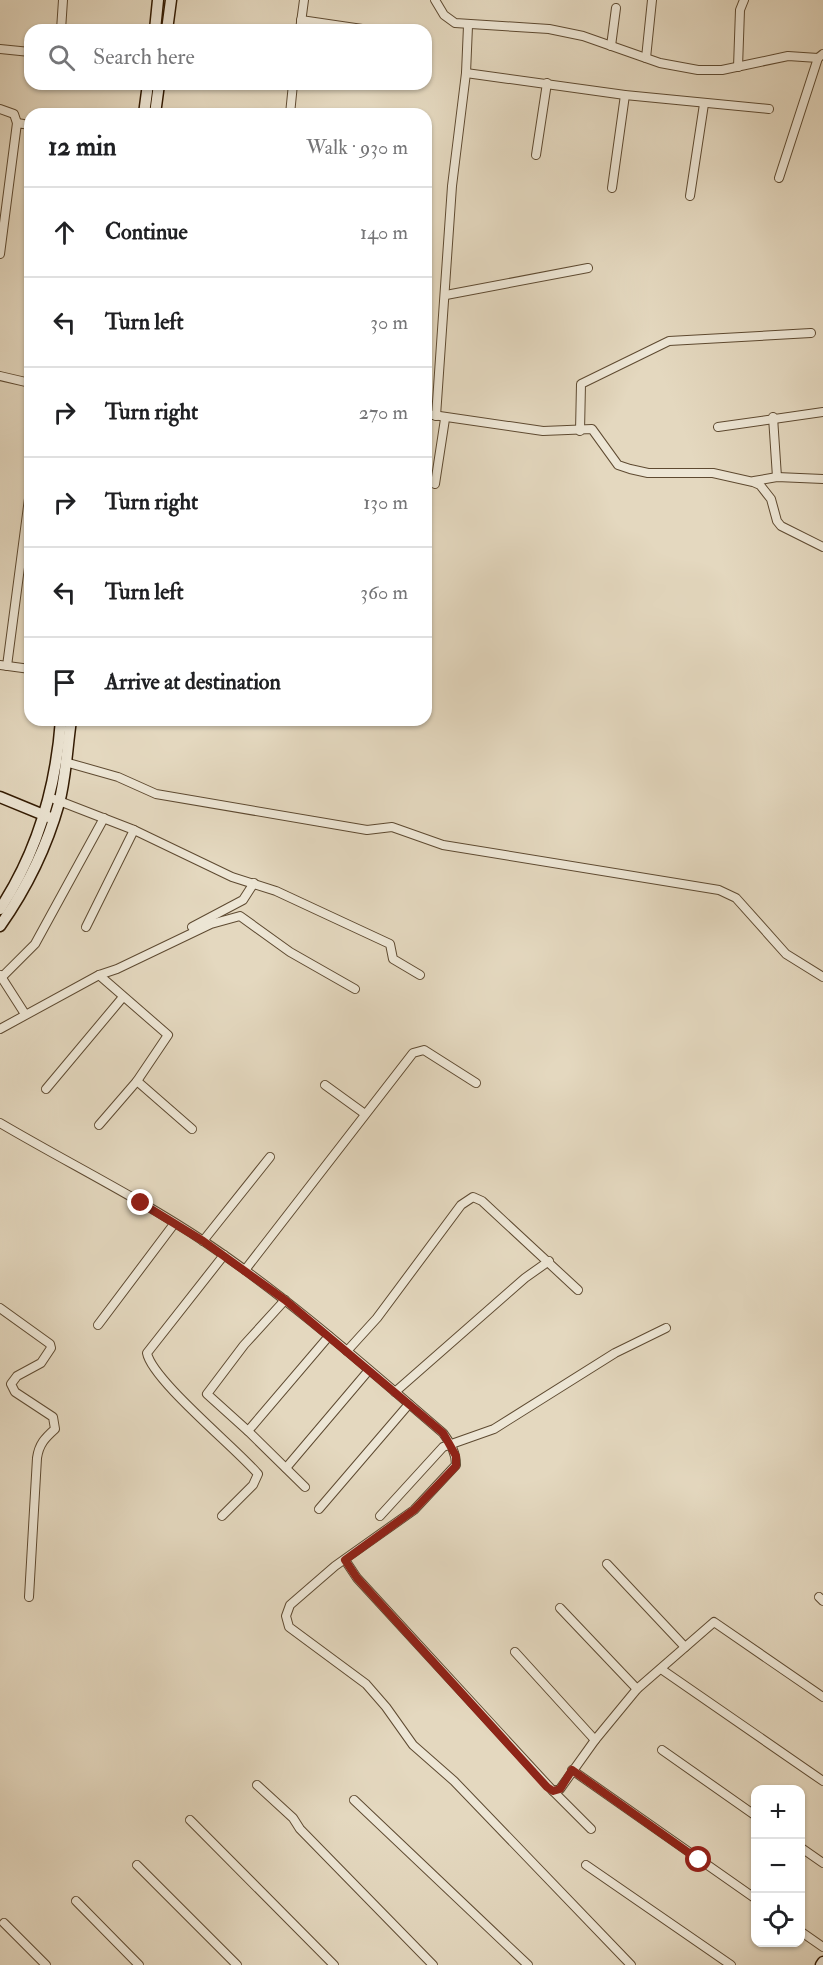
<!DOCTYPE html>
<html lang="en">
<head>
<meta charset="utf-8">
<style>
  :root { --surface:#fff; --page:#f2f2f2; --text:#202124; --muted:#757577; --line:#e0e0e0 }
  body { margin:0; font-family:"IM FELL Double Pica",serif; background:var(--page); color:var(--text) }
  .controls { position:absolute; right:18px; bottom:18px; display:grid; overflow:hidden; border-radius:12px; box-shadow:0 2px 4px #0004 }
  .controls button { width:54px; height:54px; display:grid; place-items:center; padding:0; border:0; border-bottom:2px solid var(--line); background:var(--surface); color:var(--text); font:30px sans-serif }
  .stop { position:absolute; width:18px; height:18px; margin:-14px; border:4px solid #8f2418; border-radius:50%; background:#fff }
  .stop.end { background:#8f2418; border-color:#fff; box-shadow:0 2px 6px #0008 }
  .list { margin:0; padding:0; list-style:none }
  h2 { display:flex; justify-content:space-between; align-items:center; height:78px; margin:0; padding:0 24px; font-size:26px }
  h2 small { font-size:20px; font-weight:400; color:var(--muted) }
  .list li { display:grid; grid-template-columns:39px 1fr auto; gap:18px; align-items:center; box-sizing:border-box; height:90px; padding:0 24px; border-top:2px solid var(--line) }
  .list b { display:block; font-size:22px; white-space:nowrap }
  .list em { font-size:20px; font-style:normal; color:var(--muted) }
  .icon { flex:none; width:33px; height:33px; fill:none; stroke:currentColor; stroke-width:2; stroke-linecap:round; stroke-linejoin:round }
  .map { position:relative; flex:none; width:823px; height:1965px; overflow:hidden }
  .search { position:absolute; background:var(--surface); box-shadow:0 2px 4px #0004; left:24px; top:24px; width:408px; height:66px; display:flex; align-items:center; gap:15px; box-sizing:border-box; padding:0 21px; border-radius:18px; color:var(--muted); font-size:22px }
  .panel { position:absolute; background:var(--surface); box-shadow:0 2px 4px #0004; left:24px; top:108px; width:408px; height:618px; border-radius:18px }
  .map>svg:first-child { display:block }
</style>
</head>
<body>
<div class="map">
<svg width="823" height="1965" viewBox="0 0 823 1965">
  <rect width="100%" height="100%" fill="#e4d8bf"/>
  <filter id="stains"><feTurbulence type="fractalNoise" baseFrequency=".00333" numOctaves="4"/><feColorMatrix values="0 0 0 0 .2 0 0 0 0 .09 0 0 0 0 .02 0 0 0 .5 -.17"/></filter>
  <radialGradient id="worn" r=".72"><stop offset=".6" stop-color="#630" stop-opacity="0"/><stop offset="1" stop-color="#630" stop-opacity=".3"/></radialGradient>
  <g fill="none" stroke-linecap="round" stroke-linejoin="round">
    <g stroke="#5e4a31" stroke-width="10">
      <g id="street">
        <path d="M435,0L444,15L455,23L549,29L583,36L660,63L698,70H722L788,56L818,58"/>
        <path d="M301,20L369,30"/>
        <path d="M61,30L63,0"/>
        <path d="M300,30L304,0"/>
        <path d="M611,46L616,8"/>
        <path d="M0,49L30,52"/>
        <path d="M646,58L652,0"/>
        <path d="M738,67L740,10L744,0"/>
        <path d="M466,73L625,95L769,109"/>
        <path d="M0,109L14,114L17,123"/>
        <path d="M290,114L293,84"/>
        <path d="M536,155L547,83"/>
        <path d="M779,178L818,58L823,54"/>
        <path d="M612,188L625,95"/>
        <path d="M690,196L704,104"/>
        <path d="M0,254L17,123L30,125"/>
        <path d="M446,295L588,268"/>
        <path d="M0,376L30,383"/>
        <path d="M426,414L543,431L592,429L618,465L630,469L648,473H713L753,482L760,485L771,499L777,521L781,526L823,547"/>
        <path d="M436,416L452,186L466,73L468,26"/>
        <path d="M773,417L777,477"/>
        <path d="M718,427L823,412"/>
        <path d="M580,431L581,384L669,341L811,333"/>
        <path d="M754,481L777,477L823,479"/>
        <path d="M435,484L445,419"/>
        <path d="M0,665L30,669"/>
        <path d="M7,666L30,491"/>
        <path d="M65,762L118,777L156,794L367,830L392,827L443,845L719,890L736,898L786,954L823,977"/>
        <path d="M54,799L134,830L232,877L276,891L390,944L393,959L420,975"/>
        <path d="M86,927L134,830"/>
        <path d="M192,927L243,900L254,883"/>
        <path d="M0,975L25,1014"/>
        <path d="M2,977L35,944L104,818"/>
        <path d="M0,1029L99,975L117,969L211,924L240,916L290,952L355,989"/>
        <path d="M137,1081L192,1129"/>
        <path d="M325,1085L365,1114"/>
        <path d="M46,1089L123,997"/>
        <path d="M0,1123C68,1163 139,1198 205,1242C290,1299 366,1367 443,1433C451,1444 456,1453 456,1465L414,1510L335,1566L290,1605L286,1616L289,1627L366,1684L386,1707L413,1745L454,1781L631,1965"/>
        <path d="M99,1125L137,1081L168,1035L99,975"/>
        <path d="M203,1241L270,1157"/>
        <path d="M245,1270L413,1053L424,1050L476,1083"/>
        <path d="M0,1308L50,1344L51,1348L41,1363L17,1376L11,1384L15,1392L53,1417L55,1429C45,1438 39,1444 37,1458L29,1597"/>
        <path d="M98,1325L174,1224"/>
        <path d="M347,1351L377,1318L461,1205L473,1197L482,1201L578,1290"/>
        <path d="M395,1392L525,1278L549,1261"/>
        <path d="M248,1431L207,1394L244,1345L285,1300"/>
        <path d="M286,1468L369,1370"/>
        <path d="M305,1487L248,1431L329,1336"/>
        <path d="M319,1509L409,1404"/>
        <path d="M222,1516L253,1485L258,1474C237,1449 152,1380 147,1353L224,1255"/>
        <path d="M380,1516L443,1447L494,1429L615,1353L666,1328"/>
        <path d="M345,1560L357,1578L553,1791L560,1789L595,1740L637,1689L714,1622L823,1697"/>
        <path d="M607,1564L685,1647"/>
        <path d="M819,1597L823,1601"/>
        <path d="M560,1608L637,1689"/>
        <path d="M515,1652L595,1740"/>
        <path d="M661,1669L823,1781"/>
        <path d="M662,1750L756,1816"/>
        <path d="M572,1770L756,1899"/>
        <path d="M257,1785L293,1818L300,1829L433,1965"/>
        <path d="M553,1791L591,1829"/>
        <path d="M354,1800L528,1965"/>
        <path d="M190,1820L334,1965"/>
        <path d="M800,1847L823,1863"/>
        <path d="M137,1865L237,1965"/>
        <path d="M586,1865L731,1965"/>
        <path d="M76,1901L139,1965"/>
        <path d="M4,1923L46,1965"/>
        <path d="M800,1931L823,1947"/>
      </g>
    </g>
    <g stroke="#321a02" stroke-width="13">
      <g id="secondary">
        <path d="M155,30L158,0"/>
        <path d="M167,30L171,0"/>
        <path d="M144,114L148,84"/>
        <path d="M155,114L159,84"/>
        <path d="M0,797L51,818"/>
        <path d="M0,909C38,851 56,788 61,720"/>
        <path d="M0,926C26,889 47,846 59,803C66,777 67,747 71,720"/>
        <path d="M821,1965L823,1962"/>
      </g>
    </g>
    <use href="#street" stroke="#ede6d5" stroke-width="8"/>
    <use href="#secondary" stroke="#ede6d5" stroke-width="10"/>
  </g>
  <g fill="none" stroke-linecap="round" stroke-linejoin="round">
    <path stroke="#8f2418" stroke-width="8" d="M141,1203L203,1241L285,1300L443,1433L456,1456V1466L414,1510L345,1560L357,1578L547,1787L553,1791L560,1789L572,1770L699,1860"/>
  </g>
  <rect width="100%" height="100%" filter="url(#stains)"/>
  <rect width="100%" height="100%" fill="url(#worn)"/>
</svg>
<div class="controls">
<button>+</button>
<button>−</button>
<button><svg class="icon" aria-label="locate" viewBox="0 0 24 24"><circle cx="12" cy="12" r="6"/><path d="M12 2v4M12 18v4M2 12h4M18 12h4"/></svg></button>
</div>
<div class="stop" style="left:699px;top:1860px"></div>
<div class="stop end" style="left:141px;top:1203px"></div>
<div class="search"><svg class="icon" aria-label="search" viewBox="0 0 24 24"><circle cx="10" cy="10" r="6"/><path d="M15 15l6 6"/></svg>Search here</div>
<section class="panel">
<h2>12 min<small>Walk · 930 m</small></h2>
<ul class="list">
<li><svg class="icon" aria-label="ahead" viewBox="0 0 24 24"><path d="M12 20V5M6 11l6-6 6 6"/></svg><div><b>Continue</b></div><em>140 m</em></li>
<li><svg class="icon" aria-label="left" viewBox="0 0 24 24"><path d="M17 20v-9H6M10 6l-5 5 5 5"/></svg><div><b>Turn left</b></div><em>30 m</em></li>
<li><svg class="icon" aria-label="right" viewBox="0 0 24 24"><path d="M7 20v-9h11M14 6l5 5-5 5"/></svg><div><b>Turn right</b></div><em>270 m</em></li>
<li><svg class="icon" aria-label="right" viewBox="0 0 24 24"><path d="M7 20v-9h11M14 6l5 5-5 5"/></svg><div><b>Turn right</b></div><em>130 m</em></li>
<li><svg class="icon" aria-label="left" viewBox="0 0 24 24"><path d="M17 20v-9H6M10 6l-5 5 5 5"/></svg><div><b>Turn left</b></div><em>360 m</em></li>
<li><svg class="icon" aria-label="arrive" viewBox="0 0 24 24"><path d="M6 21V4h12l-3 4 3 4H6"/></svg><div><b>Arrive at destination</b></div></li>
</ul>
</section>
</div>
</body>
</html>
